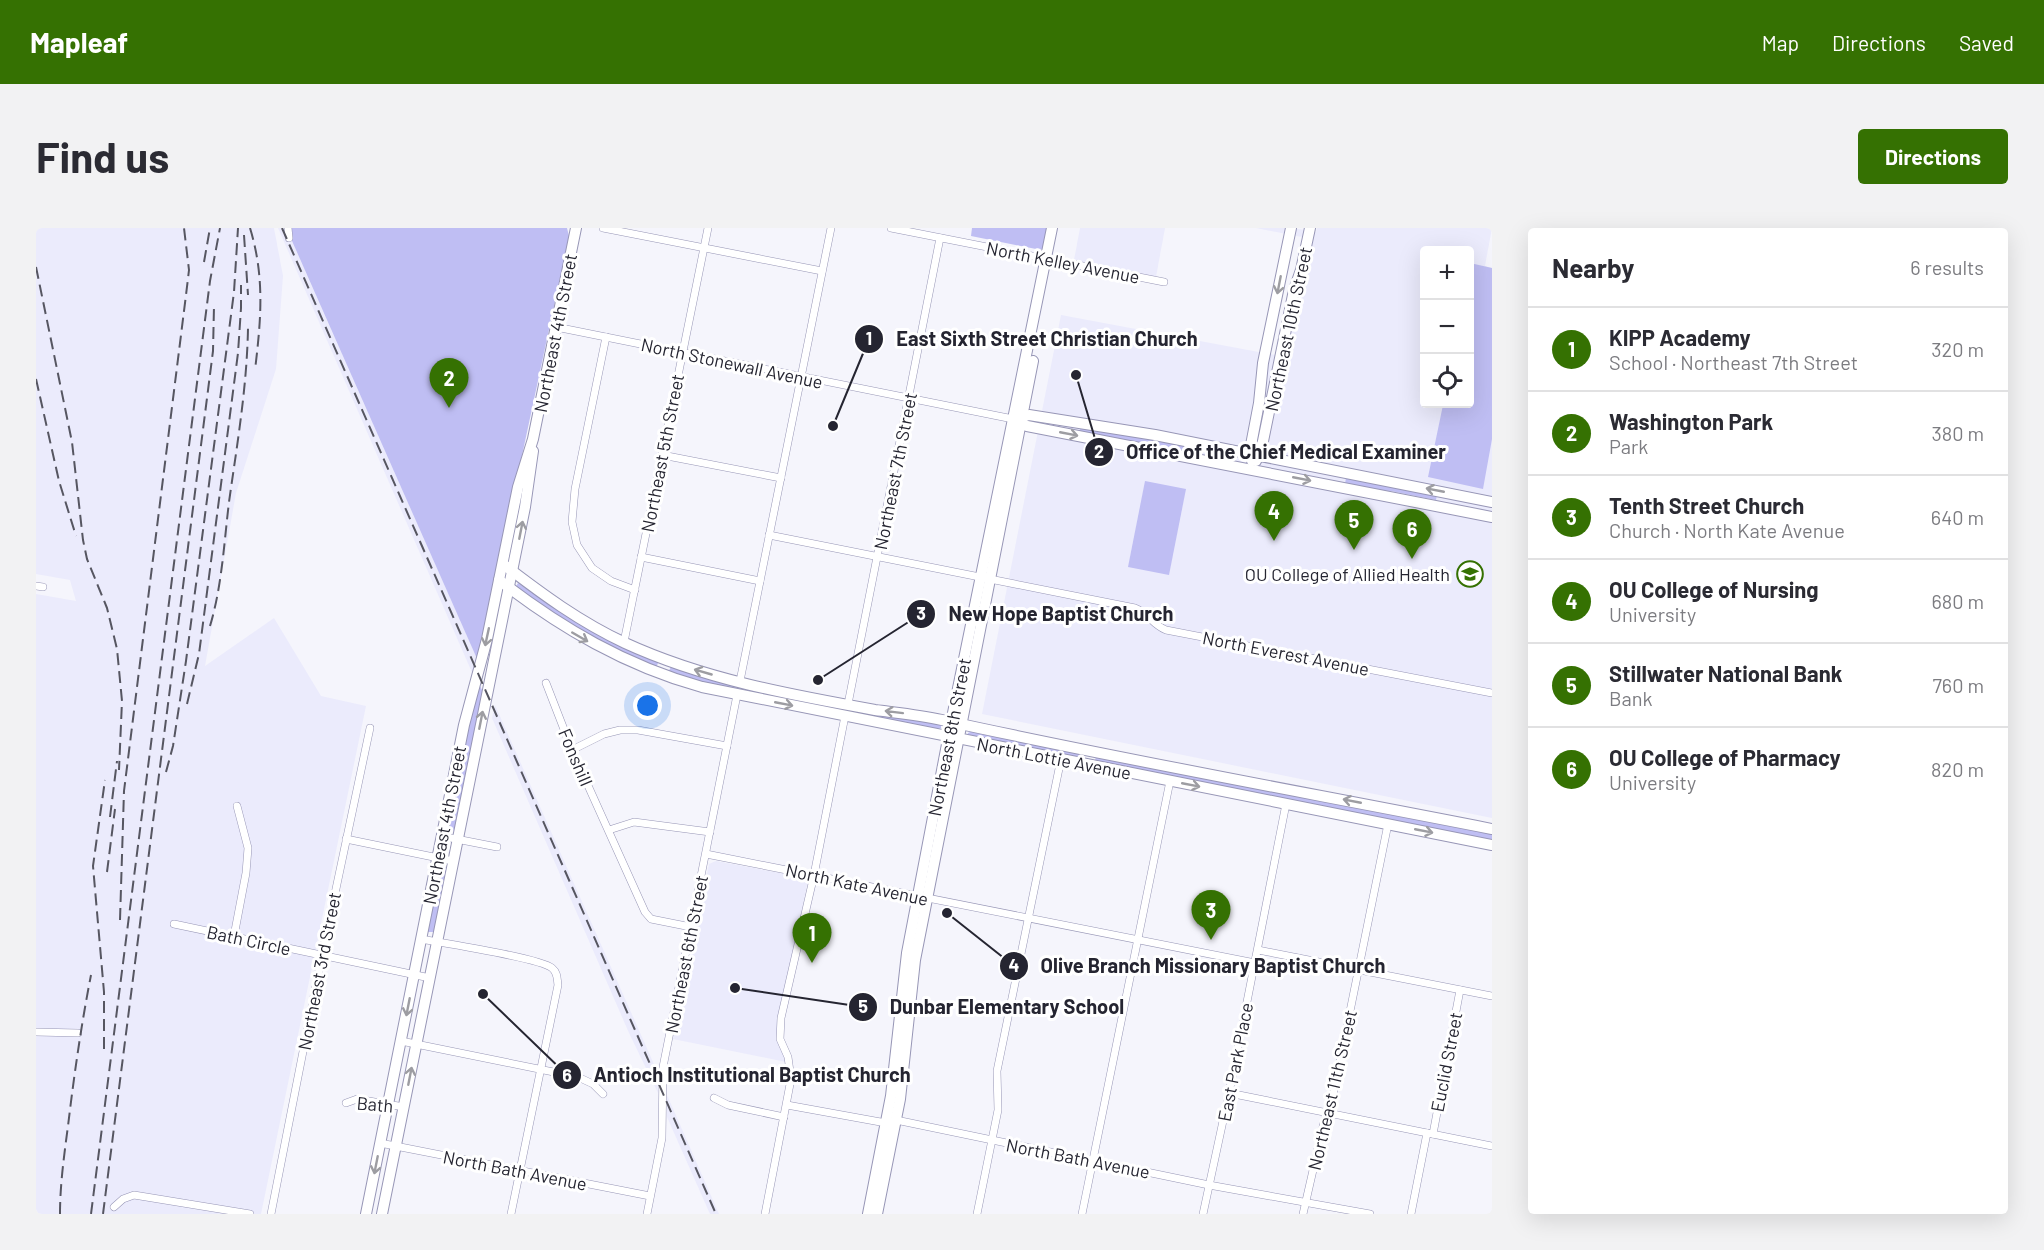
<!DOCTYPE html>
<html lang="en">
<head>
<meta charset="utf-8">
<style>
  :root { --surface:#fff; --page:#f2f2f3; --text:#2b2b33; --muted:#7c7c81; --line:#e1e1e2; --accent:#357102 }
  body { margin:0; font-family:Barlow,sans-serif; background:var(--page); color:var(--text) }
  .controls { position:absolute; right:18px; top:18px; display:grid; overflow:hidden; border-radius:6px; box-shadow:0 6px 24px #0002 }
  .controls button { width:54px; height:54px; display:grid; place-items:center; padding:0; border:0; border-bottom:2px solid var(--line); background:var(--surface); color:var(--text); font:30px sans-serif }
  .you { position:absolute; left:612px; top:478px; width:21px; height:21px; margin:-15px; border:4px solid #fff; border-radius:50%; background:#1a73e8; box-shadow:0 0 0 9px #1a73e833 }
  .badge { display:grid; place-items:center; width:39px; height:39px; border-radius:50%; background:var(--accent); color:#fff; font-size:20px; font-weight:700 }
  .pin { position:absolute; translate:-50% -50px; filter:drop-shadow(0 2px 3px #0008) }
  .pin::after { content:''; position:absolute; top:32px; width:21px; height:18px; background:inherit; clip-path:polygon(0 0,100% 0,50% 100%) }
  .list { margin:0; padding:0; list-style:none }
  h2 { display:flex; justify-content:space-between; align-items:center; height:78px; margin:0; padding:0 24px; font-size:26px }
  h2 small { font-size:20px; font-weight:400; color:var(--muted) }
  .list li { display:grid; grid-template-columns:39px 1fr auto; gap:18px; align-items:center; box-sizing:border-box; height:84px; padding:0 24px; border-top:2px solid var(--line) }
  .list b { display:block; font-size:22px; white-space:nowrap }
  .list p { margin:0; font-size:20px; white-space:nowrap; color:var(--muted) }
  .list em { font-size:20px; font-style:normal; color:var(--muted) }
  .icon { flex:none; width:33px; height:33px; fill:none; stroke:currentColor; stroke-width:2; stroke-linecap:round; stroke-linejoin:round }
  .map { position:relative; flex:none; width:1456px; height:986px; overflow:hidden; border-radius:6px }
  header { display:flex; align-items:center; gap:36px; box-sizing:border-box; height:84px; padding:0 30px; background:var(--accent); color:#fff }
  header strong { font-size:28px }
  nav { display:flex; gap:33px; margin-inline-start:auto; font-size:21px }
  .intro { display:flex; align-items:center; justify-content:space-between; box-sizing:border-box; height:144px; padding:0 36px }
  h1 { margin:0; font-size:42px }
  .button { padding:15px 27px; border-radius:6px; background:var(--accent); color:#fff; font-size:21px; font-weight:700 }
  main { display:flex; gap:36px; padding:0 36px }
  aside { flex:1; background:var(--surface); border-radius:6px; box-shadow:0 6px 24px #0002 }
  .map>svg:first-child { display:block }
</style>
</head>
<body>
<header>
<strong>Mapleaf</strong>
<nav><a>Map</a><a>Directions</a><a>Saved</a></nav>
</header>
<div class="intro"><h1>Find us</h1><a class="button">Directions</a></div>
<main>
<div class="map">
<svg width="1456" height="986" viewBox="0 0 1456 986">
  <rect width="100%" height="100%" fill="#f5f5fc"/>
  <g fill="#ebebfc" fill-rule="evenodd">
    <path d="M0,0H238L247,48L240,141L200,265L169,438L238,390L285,468L330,478L225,986H0V366L40,373L34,352L0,346Z"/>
    <path d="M242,0H250L442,433L438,449Z"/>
    <path d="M1044,0H1129L1120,49L1038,32Z"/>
    <path d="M1220,0H1256L1280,4L1281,0H1456L1449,38L1456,40V590L946,486L1025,87L1250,129L1258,81L1269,47L1276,11ZM1388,22H1434V176H1388Z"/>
    <path d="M459,477L621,843L622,865L593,805L456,490Z"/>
    <path d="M680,633L770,650L772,652L743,791L742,809L750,834L637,811L673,636Z"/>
    <path d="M631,867L683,986H674L631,889Z"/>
  </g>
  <g fill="#bfbef3">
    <path d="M255,0H531L533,8L442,433L256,13Z"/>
    <path d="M936,0H1012L1009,16L1005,22L935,8Z"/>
    <path d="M1434,35L1456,40V211L1447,261L1392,249L1407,177L1401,176H1434Z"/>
    <path d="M1047,198L1164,220L1165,223L1163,224L1124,220L1043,204L1044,201Z"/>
    <path d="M1310,249L1401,267L1400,272L1355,263L1332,262L1309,257Z"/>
    <path d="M1109,253L1150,261L1133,347L1092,339Z"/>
    <path d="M482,355L532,389L618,430L622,435L620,440L583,427L479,360Z"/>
    <path d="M639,438L905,497V500L901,501L707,466L632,444L635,439Z"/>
    <path d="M443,456L447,464L420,601L417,603L411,600L430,504Z"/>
    <path d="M936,503L1047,525L1046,530L931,509L932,505Z"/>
    <path d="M1060,528L1456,603V614L1059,533Z"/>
    <path d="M406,637L412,641L399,704H391L403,639Z"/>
  </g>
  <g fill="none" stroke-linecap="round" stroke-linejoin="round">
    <g stroke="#9796b6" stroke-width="8">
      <g id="street">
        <path d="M252,0L253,10"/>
        <path d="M567,0L786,43"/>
        <path d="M855,0L1128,54"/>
        <path d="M520,99L977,191"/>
        <path d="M570,109L539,261L536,294L541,317L556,340L575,353L599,362"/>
        <path d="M626,227L745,250"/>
        <path d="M733,307L1099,380C1112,385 1117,397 1130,402L1456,465"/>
        <path d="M605,329L724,353"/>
        <path d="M0,358L7,359"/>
        <path d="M588,414L672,0"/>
        <path d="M704,453L795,0"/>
        <path d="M510,455L536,522L609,684L615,691L655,699"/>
        <path d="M812,476L904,10"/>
        <path d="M536,522L568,506L584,502H602L691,518"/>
        <path d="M573,602L598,594L674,604"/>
        <path d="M405,608L461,619"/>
        <path d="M310,611L417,633"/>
        <path d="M670,626L1219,735"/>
        <path d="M138,696L394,750"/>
        <path d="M198,708L210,645L212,620L201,578"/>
        <path d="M385,711C407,715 504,730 516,740C522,745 521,751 522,757L475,986"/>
        <path d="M1222,722L1456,768"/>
        <path d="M0,804L42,805"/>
        <path d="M365,813L542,849L557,856L567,866"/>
        <path d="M1193,865L1456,918"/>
        <path d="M678,870L692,877L748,889"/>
        <path d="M310,875L321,871L368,879"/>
        <path d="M751,877L850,895L860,892L1173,957L1334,986"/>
        <path d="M1397,906L1424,762"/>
        <path d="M344,915L614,968"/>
        <path d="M78,979L87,971L98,967L214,986"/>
        <path d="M235,986L286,727L334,500"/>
        <path d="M611,986L626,910L627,839L701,467"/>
        <path d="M729,986L755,851L752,829L744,811L745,790L778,647L809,488"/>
        <path d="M941,986L962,882L961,843L1025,531"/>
        <path d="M1046,986L1134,553"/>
        <path d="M1167,986L1193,865L1250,576"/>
        <path d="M1267,986L1288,894L1295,877L1352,596"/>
        <path d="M1375,986L1391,905"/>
      </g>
    </g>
    <g stroke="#9796b6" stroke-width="12">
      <g id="secondary">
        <path d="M980,190L993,187L1119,207L1456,274"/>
        <path d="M980,192L991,198L1456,289"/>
        <path d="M1216,233L1215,217L1223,175L1227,135L1255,0"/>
        <path d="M1220,233L1226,218L1258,62L1265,42L1274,0"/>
        <path d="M467,336C506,366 544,394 589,415C667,451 755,467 839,482C862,485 884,487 906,492C1088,532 1273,565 1456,601"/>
        <path d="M463,352C525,400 590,438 666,459L1456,617"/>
        <path d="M330,986L428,497L451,411L482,259L497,211L540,0"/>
        <path d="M346,986L489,279L497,223"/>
        <path d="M832,986L855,868L871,725L917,485L1016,0"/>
        <path d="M841,986L864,871L879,732L997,133"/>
      </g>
    </g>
    <use href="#street" stroke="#fff" stroke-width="7"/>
    <use href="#secondary" stroke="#fff" stroke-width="10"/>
    <g stroke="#565661" stroke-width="2" stroke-dasharray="12 6" stroke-linecap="butt">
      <path d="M214,0C229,49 225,92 219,142"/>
      <path d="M246,0L680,986"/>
      <path d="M208,7L212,67"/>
      <path d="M168,34L174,0"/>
      <path d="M0,39L36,214L47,312L51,331L71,380L81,421L86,473L83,542"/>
      <path d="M0,151L23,253L40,308"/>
      <path d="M174,398C186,358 188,315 193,274C201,217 211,159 212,100"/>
      <path d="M151,476L163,426L202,125L205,80V57"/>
      <path d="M130,544L137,518L150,433L198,64L202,0"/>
      <path d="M74,589L81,533"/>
      <path d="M71,644L79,581"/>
      <path d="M84,692L88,563L150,67L153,42L148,0"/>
      <path d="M68,821V764L57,638L69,552"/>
      <path d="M24,986C24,957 28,928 32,898C38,848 45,798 55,747"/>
      <path d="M55,986L174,53L184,0"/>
      <path d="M67,986L177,123L178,78"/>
    </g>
  </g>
  <defs><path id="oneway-shaft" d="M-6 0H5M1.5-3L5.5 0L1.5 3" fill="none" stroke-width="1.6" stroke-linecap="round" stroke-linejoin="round" transform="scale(1.5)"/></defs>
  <g stroke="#9d9da2">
    <use href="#oneway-shaft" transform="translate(1243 57) rotate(101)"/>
    <use href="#oneway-shaft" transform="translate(1033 206) rotate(11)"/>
    <use href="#oneway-shaft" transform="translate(1266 251) rotate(11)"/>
    <use href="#oneway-shaft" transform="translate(1399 262) rotate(-169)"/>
    <use href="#oneway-shaft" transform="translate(485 302) rotate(-79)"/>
    <use href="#oneway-shaft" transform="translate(451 409) rotate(102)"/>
    <use href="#oneway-shaft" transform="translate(544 409) rotate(30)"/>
    <use href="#oneway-shaft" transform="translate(667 444) rotate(-164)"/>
    <use href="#oneway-shaft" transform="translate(748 476) rotate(11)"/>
    <use href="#oneway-shaft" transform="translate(858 484) rotate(-173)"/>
    <use href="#oneway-shaft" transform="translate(445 492) rotate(-79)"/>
    <use href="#oneway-shaft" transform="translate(1155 557) rotate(11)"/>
    <use href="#oneway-shaft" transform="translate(1316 573) rotate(-169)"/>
    <use href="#oneway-shaft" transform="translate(1388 603) rotate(11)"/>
    <use href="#oneway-shaft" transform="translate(372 779) rotate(101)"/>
    <use href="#oneway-shaft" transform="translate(374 848) rotate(-79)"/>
    <use href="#oneway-shaft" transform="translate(340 937) rotate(101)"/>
  </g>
  <defs>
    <g id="university-ring" transform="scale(1.35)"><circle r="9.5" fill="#fff" stroke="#357102" stroke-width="1.5"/><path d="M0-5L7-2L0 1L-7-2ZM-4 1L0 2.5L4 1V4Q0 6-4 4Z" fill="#357102"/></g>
  </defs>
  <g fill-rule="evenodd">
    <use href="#university-ring" x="1434" y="346"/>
  </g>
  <g text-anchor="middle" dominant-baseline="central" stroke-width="6" stroke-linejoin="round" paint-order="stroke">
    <g font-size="18" fill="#252531" stroke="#fff">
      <text transform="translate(1027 34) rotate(11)">North Kelley Avenue</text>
      <text transform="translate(1252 101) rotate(-78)">Northeast 10th Street</text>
      <text transform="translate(519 105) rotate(-79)">Northeast 4th Street</text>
      <text transform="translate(696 135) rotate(12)">North Stonewall Avenue</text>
      <text transform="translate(626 225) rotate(-79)">Northeast 5th Street</text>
      <text transform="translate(859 243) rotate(-79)">Northeast 7th Street</text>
      <text transform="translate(1250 425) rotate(11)">North Everest Avenue</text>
      <text transform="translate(913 509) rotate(-79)">Northeast 8th Street</text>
      <text transform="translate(540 529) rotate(67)">Fonshill</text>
      <text transform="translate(1018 530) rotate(11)">North Lottie Avenue</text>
      <text transform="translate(408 597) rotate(-79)">Northeast 4th Street</text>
      <text transform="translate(821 656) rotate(12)">North Kate Avenue</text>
      <text transform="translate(213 712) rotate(12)">Bath Circle</text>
      <text transform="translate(650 726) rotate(-79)">Northeast 6th Street</text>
      <text transform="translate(283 743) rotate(-79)">Northeast 3rd Street</text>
      <text transform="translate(1199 834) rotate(-79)">East Park Place</text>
      <text transform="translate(1410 834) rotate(-79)">Euclid Street</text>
      <text transform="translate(1296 862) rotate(-77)">Northeast 11th Street</text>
      <text transform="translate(339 876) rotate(5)">Bath</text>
      <text transform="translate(1042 930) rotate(11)">North Bath Avenue</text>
      <text transform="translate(479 942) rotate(11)">North Bath Avenue</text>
    </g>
    <g font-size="18" fill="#252531" stroke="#fff" text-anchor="end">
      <text x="1414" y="346">OU College of Allied Health</text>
    </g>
  </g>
  <path fill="none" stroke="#252531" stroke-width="2" d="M797 198L833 111M1040 147L1063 224M782 452L885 386M911 685L978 738M699 760L827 779M447 766L531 847"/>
  <g fill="#252531" stroke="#fff" stroke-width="2">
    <circle cx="797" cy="198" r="6"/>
    <circle cx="1040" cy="147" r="6"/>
    <circle cx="782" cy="452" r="6"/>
    <circle cx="911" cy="685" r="6"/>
    <circle cx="699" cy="760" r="6"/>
    <circle cx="447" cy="766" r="6"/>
    <circle cx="833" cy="111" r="15"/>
    <circle cx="1063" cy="224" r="15"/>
    <circle cx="885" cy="386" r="15"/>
    <circle cx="978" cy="738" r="15"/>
    <circle cx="827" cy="779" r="15"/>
    <circle cx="531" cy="847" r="15"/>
  </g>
  <g font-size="18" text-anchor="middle" font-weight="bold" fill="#fff">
    <text x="833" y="117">1</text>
    <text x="1063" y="230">2</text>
    <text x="885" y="392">3</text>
    <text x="978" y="744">4</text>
    <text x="827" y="785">5</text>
    <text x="531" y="854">6</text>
  </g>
  <g font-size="20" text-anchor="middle" font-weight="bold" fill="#252531" stroke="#fff" stroke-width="6" stroke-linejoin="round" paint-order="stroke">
    <text x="1011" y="118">East Sixth Street Christian Church</text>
    <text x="1250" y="231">Office of the Chief Medical Examiner</text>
    <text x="1025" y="393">New Hope Baptist Church</text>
    <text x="1177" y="745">Olive Branch Missionary Baptist Church</text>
    <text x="971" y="786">Dunbar Elementary School</text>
    <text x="716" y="854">Antioch Institutional Baptist Church</text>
  </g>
</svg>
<div class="controls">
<button>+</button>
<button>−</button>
<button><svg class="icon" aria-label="locate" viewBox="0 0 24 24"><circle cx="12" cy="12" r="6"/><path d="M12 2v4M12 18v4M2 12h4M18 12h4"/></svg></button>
</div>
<div class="you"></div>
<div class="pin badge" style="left:776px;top:735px">1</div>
<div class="pin badge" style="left:413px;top:180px">2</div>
<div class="pin badge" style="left:1175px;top:712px">3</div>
<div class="pin badge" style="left:1238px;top:313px">4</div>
<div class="pin badge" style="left:1318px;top:322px">5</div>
<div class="pin badge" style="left:1376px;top:331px">6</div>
</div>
<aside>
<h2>Nearby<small>6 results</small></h2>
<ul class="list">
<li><span class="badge">1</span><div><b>KIPP Academy</b><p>School · Northeast 7th Street</p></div><em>320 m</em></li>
<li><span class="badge">2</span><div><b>Washington Park</b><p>Park</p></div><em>380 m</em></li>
<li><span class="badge">3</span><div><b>Tenth Street Church</b><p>Church · North Kate Avenue</p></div><em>640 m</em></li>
<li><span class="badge">4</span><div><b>OU College of Nursing</b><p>University</p></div><em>680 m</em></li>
<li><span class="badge">5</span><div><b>Stillwater National Bank</b><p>Bank</p></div><em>760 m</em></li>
<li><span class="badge">6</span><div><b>OU College of Pharmacy</b><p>University</p></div><em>820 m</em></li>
</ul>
</aside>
</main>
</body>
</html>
